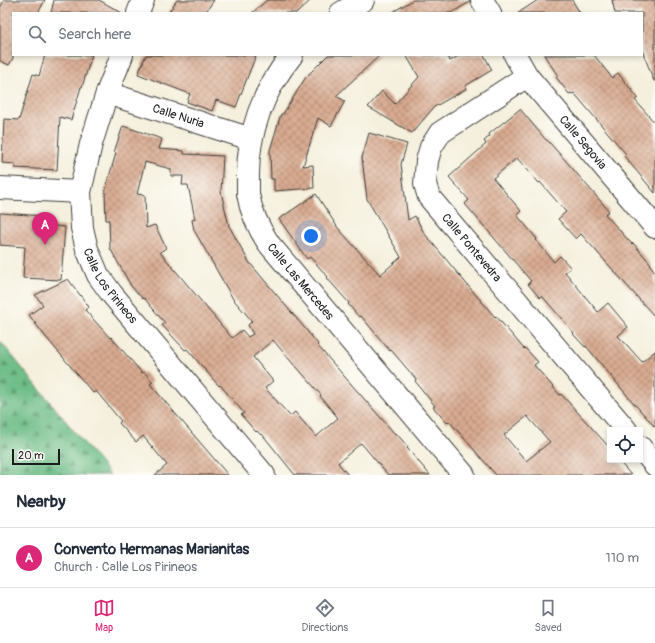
<!DOCTYPE html>
<html lang="en">
<head>
<meta charset="utf-8">
<style>
  :root { --surface:#fff; --page:#f6f6f7; --text:#1f2937; --muted:#747a83; --line:#e0e1e3; --accent:#db2777 }
  body { margin:0; font-family:Pangolin,sans-serif; background:var(--page); color:var(--text) }
  .controls { position:absolute; right:12px; bottom:12px; display:grid; overflow:hidden; border-radius:0px; box-shadow:0 2px 6px #0003 }
  .controls button { width:36px; height:36px; display:grid; place-items:center; padding:0; border:0; border-bottom:1px solid var(--line); background:var(--surface); color:var(--text); font:20px sans-serif }
  .scale { position:absolute; left:12px; bottom:10px; width:48px; box-sizing:border-box; padding-left:4px; border:2px solid #1c1c1c; border-top:0; font-size:11px; line-height:14px; white-space:nowrap; color:#1c1c1c; -webkit-text-stroke:3px #fdfcf7; paint-order:stroke }
  .you { position:absolute; left:311px; top:236px; width:14px; height:14px; margin:-10px; border:3px solid #fff; border-radius:50%; background:#1a73e8; box-shadow:0 0 0 6px #1a73e833 }
  .badge { display:grid; place-items:center; width:26px; height:26px; border-radius:50%; background:var(--accent); color:#fff; font-size:13px; font-weight:700 }
  .pin { position:absolute; translate:-50% -33px; filter:drop-shadow(0 1px 2px #0008) }
  .pin::after { content:''; position:absolute; top:21px; width:14px; height:12px; background:inherit; clip-path:polygon(0 0,100% 0,50% 100%) }
  .list { margin:0; padding:0; list-style:none }
  h2 { display:flex; justify-content:space-between; align-items:center; height:52px; margin:0; padding:0 16px; font-size:17px }
  h2 small { font-size:13px; font-weight:400; color:var(--muted) }
  .list li { display:grid; grid-template-columns:26px 1fr auto; gap:12px; align-items:center; box-sizing:border-box; height:60px; padding:0 16px; border-top:1px solid var(--line) }
  .list b { display:block; font-size:15px; white-space:nowrap }
  .list p { margin:0; font-size:13px; white-space:nowrap; color:var(--muted) }
  .list em { font-size:13px; font-style:normal; color:var(--muted) }
  .icon { flex:none; width:22px; height:22px; fill:none; stroke:currentColor; stroke-width:2; stroke-linecap:round; stroke-linejoin:round }
  .map { position:relative; flex:none; width:655px; height:475px; overflow:hidden }
  .search { position:absolute; background:var(--surface); box-shadow:0 2px 6px #0003; left:12px; right:12px; top:12px; height:44px; display:flex; align-items:center; gap:10px; box-sizing:border-box; padding:0 14px; border-radius:0px; color:var(--muted); font-size:15px }
  .sheet { height:112px; background:var(--surface) }
  nav { display:flex; justify-content:space-around; align-items:center; box-sizing:border-box; height:56px; border-top:1px solid var(--line); background:var(--surface); font-size:11px; color:var(--muted) }
  nav a { display:grid; justify-items:center; gap:2px }
  nav .on { color:var(--accent) }
  .map>svg:first-child { display:block }
</style>
</head>
<body>
<div class="map">
<svg width="655" height="475" viewBox="0 0 655 475">
  <defs>
    <pattern id="forest-firs" width="22" height="20" patternUnits="userSpaceOnUse"><rect width="22" height="20" fill="#70be88"/><path d="M5 1l3.5 6h-7zM16 11l3.5 6h-7z" fill="#5b9a6e"/></pattern>
    <pattern id="building-cross-hatch" width="8" height="8" patternUnits="userSpaceOnUse"><rect width="8" height="8" fill="#d9ab91"/><path d="M0 0l8 8M0 8l8-8" fill="none" stroke="#af8a76"/></pattern>
  </defs>
  <rect width="100%" height="100%" fill="#fdfcf7"/>
  <filter id="ink" filterUnits="userSpaceOnUse"><feTurbulence type="fractalNoise" baseFrequency=".025" numOctaves="2"/><feDisplacementMap in="SourceGraphic" scale="8" xChannelSelector="R" yChannelSelector="G"/><feConvolveMatrix kernelMatrix="1 2 1 2 8 2 1 2 1" color-interpolation-filters="sRGB"/></filter>
  <filter id="wash" filterUnits="userSpaceOnUse"><feTurbulence type="fractalNoise" baseFrequency=".012" numOctaves="4" result="noise"/><feDisplacementMap in="SourceGraphic" scale="16" xChannelSelector="R" yChannelSelector="G"/><feGaussianBlur stdDeviation="0.9" result="paint"/><feColorMatrix in="noise" values="0 0 0 0 0 0 0 0 0 0 0 0 0 0 0 0 0 1.4 0 .05"/><feComposite in="paint" operator="in"/></filter>
  <g filter="url(#wash)">
    <rect width="100%" height="100%" fill="#f5f0dd"/>
    <path fill="url(#forest-firs)" stroke="#466d52" d="M0,341L110,475H0Z"/>
    <g id="blocks">
      <g fill="url(#building-cross-hatch)" fill-rule="evenodd">
        <path d="M4,0H45L38,13H13V58L9,65L0,61V8Z"/>
        <path d="M54,0H99L122,13H51Z"/>
        <path d="M177,0H214L205,13H168Z"/>
        <path d="M267,0H311L297,13H252Z"/>
        <path d="M413,0H470V2L451,13H391Z"/>
        <path d="M538,0H572L580,13H518Z"/>
        <path d="M612,0H655V81H654L642,50V13H615Z"/>
        <path d="M45,55H92L82,87H81L71,120L60,117L57,170L15,168V164L2,163L4,119L19,120L33,74L39,76Z"/>
        <path d="M146,55H256L236,107L216,100L212,111L187,102L190,94L138,74Z"/>
        <path d="M328,55H380L336,96L345,101L331,126L318,118L303,166L313,165L314,188L274,191V179H271L270,150L281,114H283L306,77Z"/>
        <path d="M406,55H447L450,61L460,55H484L492,70L465,86L466,89L434,107L412,133L368,107L382,91L395,104L419,77Z"/>
        <path d="M544,55H594L612,78L618,73L638,98L635,100L655,123V193L624,156L626,154L574,93L572,94L571,93L569,94L556,77L558,76Z"/>
        <path d="M520,109L546,140H547L566,161L609,211L605,214L629,241L632,244L633,243L651,264L650,265L655,272V317L581,234L576,239L558,219L566,212L540,182L539,183L517,158L493,178L521,211L517,215L537,239L536,240L554,262L560,256L571,268L565,272L598,312L608,303L628,327L618,336L626,344L642,362L655,351V427L631,400L586,346L585,347L573,334L574,333L542,296L540,298L528,284L531,281L465,204L469,200L449,177L486,144L484,141L490,136L489,134Z"/>
        <path d="M123,126L162,139L159,149L184,151V154L223,156L221,192L229,226L249,262L318,344L317,345L344,376L395,434L396,433L408,447L407,448L430,475H388L361,443L338,463L348,475H295L262,434L261,435L257,431L256,432L241,415L244,413L220,385L219,386L187,349L185,350L162,325L165,323L144,298L143,299L131,286L110,248L109,220H106L105,191L116,153L114,152ZM145,162L171,169V176H183L182,185H188L195,219L192,220L194,230L233,299L252,321L248,325L253,334L248,337L242,330L232,338L185,282L160,252L166,248L155,225L146,228L145,195L137,194ZM273,340L294,365H295L321,395L320,396L338,418L316,437L295,412L290,416L265,388L273,381L253,357Z"/>
        <path d="M369,133L407,144L401,164L408,220L415,216L424,233L470,288L495,317L496,316L524,349L525,348L538,362L534,365L560,395L561,394L610,448V460H618L631,475H496L449,421L447,423L433,407L435,406L415,381L416,379L391,350L390,351L361,316L359,317L348,304L349,303L327,278L328,277L310,257L307,259L279,219L316,194L338,228L380,275L401,257L367,199L362,158ZM527,416L550,442L526,461L504,435Z"/>
        <path d="M0,213L45,216L44,225L65,227L61,280L23,278L25,247L0,245Z"/>
        <path d="M68,279L89,307L85,310L110,338L111,337L142,373L144,372L153,382L150,384L228,475H155L167,465L143,436L136,442L119,423L121,421L96,391L93,393L45,336L29,315L43,305L35,295Z"/>
      </g>
    </g>
  </g>
  <g filter="url(#ink)">
    <use href="#blocks" fill-opacity="0" stroke="#3d3c39" stroke-width="1"/>
    <g fill="none" stroke-linecap="round" stroke-linejoin="round">
      <g stroke="#3d3c39" stroke-width="24">
        <g id="minor">
          <path d="M482,0L490,13"/>
          <path d="M138,13L143,0"/>
          <path d="M341,13L363,0"/>
          <path id="s1" d="M122,55L107,93L91,144L80,192L82,228L87,249L98,275L111,293L264,475"/>
          <path id="s2" d="M292,55C263,90 247,134 248,179C248,184 248,189 248,194C251,212 259,229 269,244L464,475"/>
          <path id="s3" d="M515,55L527,76L655,227"/>
          <path id="s4" d="M527,76L440,133L431,147L427,161L425,184L429,197L626,430"/>
          <path id="s5" d="M107,93L251,139"/>
          <path d="M0,188L80,192"/>
          <path d="M640,447L655,465"/>
        </g>
      </g>
      <use href="#minor" stroke="#fff" stroke-width="22"/>
    </g>
  </g>
  <g text-anchor="middle" dominant-baseline="central" stroke-width="3.5" stroke-linejoin="round" paint-order="stroke">
    <g font-size="12" fill="#1c1c1c" stroke="#fdfcf7">
      <text stroke="none"><textPath href="#s5" startOffset="75">Calle Nuria</textPath></text>
      <text stroke="none"><textPath href="#s3" startOffset="111">Calle Segovia</textPath></text>
      <text stroke="none"><textPath href="#s4" startOffset="238">Calle Pontevedra</textPath></text>
      <text stroke="none"><textPath href="#s2" startOffset="253">Calle Las Mercedes</textPath></text>
      <text stroke="none"><textPath href="#s1" startOffset="245">Calle Los Pirineos</textPath></text>
    </g>
  </g>
</svg>
<div class="controls">
<button><svg class="icon" aria-label="locate" viewBox="0 0 24 24"><circle cx="12" cy="12" r="6"/><path d="M12 2v4M12 18v4M2 12h4M18 12h4"/></svg></button>
</div>
<div class="scale">20 m</div>
<div class="you"></div>
<div class="pin badge" style="left:45px;top:245px">A</div>
<div class="search"><svg class="icon" aria-label="search" viewBox="0 0 24 24"><circle cx="10" cy="10" r="6"/><path d="M15 15l6 6"/></svg>Search here</div>
</div>
<section class="sheet">
<h2>Nearby<small></small></h2>
<ul class="list">
<li><span class="badge">A</span><div><b>Convento Hermanas Marianitas</b><p>Church · Calle Los Pirineos</p></div><em>110 m</em></li>
</ul>
</section>
<nav>
<a class="on"><svg class="icon" aria-label="map" viewBox="0 0 24 24"><path d="M3 6l6-2 6 2 6-2v14l-6 2-6-2-6 2zM9 4v14M15 6v14"/></svg>Map</a>
<a><svg class="icon" aria-label="directions" viewBox="0 0 24 24"><path d="M12 3l9 9-9 9-9-9zM9 14v-3h6M13 9l2 2-2 2"/></svg>Directions</a>
<a><svg class="icon" aria-label="saved" viewBox="0 0 24 24"><path d="M7 4h10v16l-5-4-5 4z"/></svg>Saved</a>
</nav>
</body>
</html>
